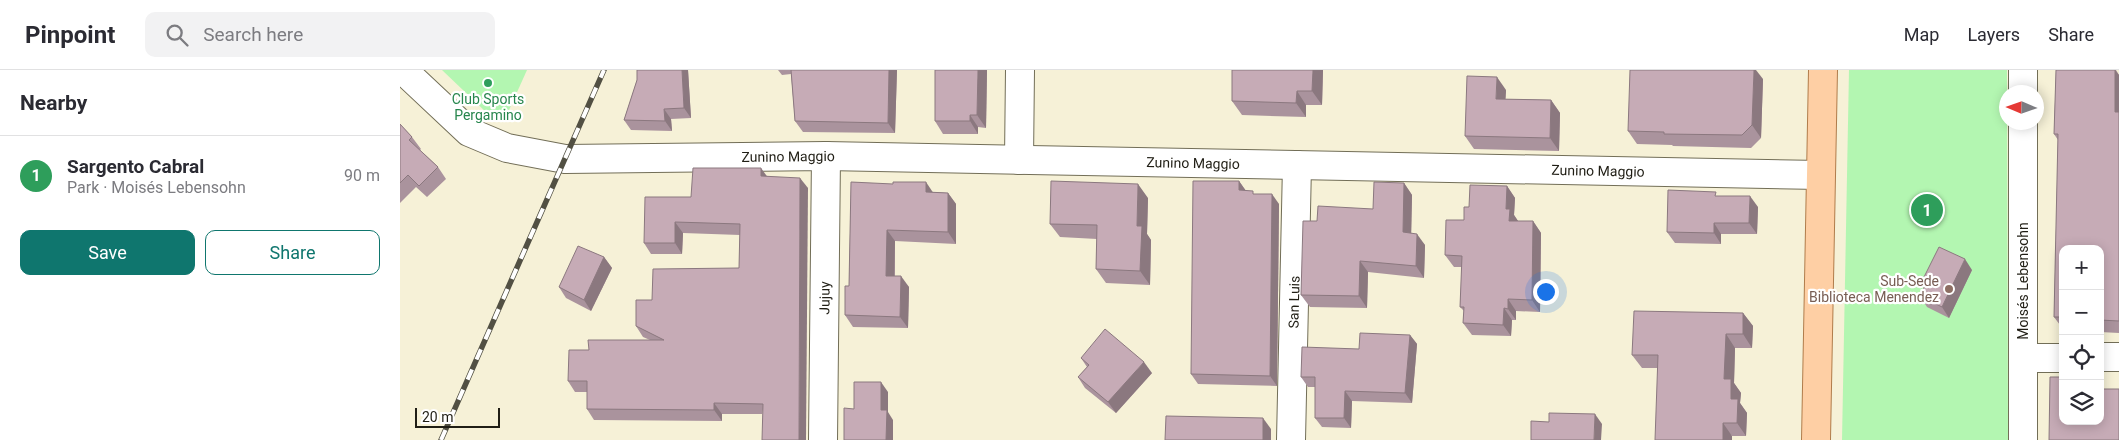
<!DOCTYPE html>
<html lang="en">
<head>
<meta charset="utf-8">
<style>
  :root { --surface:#fff; --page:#f2f2f3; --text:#2b2b33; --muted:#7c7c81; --line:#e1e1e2; --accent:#0f766e }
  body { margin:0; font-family:Roboto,sans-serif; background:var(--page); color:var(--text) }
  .controls { position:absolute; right:15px; bottom:15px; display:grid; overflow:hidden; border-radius:10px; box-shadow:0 2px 12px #0003 }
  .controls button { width:45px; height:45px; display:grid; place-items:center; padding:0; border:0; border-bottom:1px solid var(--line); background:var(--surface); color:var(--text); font:25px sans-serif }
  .compass { position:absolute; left:1599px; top:15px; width:45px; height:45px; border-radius:50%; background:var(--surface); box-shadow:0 2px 12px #0003; rotate:272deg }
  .scale { position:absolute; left:15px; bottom:12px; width:85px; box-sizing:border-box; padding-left:5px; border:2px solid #201e15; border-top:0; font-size:14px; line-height:18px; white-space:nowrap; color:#201e15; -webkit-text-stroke:4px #fff; paint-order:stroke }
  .you { position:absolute; left:1145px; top:221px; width:18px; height:18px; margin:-12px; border:4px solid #fff; border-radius:50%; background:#1a73e8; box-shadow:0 0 0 8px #1a73e833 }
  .badge { display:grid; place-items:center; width:32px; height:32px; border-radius:50%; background:var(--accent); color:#fff; font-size:16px; font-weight:700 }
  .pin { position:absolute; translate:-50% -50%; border:2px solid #fff; box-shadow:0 1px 5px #0006 }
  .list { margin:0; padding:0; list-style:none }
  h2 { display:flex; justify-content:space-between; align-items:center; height:65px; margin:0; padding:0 20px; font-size:21px }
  h2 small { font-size:16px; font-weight:400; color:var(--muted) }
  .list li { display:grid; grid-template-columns:32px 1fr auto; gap:15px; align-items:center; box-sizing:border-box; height:80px; padding:0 20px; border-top:1px solid var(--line) }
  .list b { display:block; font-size:19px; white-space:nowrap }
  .list p { margin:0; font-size:16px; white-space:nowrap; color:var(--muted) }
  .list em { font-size:16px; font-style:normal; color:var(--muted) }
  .actions { display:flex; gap:10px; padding:15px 20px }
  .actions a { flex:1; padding:11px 0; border:1px solid var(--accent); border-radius:10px; text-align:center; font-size:18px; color:var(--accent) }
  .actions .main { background:var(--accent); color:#fff }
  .icon { flex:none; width:28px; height:28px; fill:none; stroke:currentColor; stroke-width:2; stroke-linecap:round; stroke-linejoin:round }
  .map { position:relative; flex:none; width:1719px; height:370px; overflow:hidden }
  header { display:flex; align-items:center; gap:30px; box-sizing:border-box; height:70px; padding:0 25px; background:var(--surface); border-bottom:1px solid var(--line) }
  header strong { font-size:24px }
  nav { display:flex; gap:28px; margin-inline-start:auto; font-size:18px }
  .search { width:350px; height:45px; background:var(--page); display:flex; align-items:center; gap:12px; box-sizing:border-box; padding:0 18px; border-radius:10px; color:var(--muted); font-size:19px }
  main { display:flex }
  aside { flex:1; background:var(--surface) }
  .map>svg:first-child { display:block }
</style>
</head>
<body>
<header>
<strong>Pinpoint</strong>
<div class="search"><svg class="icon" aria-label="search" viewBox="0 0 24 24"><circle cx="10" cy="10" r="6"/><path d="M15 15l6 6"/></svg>Search here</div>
<nav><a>Map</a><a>Layers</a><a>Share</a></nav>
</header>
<main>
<aside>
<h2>Nearby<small></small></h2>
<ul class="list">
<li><span class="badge" style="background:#2e9e5b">1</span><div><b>Sargento Cabral</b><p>Park · Moisés Lebensohn</p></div><em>90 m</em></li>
</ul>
<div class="actions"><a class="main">Save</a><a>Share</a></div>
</aside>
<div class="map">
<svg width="1719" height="370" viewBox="0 0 1719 370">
  <rect width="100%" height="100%" fill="#f6f1d7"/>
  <g fill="#b3f6b1">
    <path d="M42,0H127L109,40L88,44Z"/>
    <path d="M1449,0H1607L1608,370H1442Z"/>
  </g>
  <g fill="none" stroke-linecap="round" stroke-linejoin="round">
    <g stroke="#726e57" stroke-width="30">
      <g id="street">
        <path id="s1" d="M3,0L69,62L107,78L165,89L426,86L1420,105"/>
        <path d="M1623,22V0"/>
        <path d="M619,90L620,0"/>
        <path d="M1700,287H1719"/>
        <path d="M1623,288H1663"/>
        <path id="s2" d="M423,370L426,86"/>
        <path id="s3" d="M891,370L897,95"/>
        <path d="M1623,370V52"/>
      </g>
    </g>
    <g stroke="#b07c4b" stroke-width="30">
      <path id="primary" d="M1416,370L1423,0"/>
    </g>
    <use href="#street" stroke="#fff" stroke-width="28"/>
    <use href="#primary" stroke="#fecfa4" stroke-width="28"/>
    <g stroke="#525043" stroke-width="5.5">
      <path id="rail" d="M41,370L204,0"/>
    </g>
    <use href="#rail" stroke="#fff" stroke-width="4" stroke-dasharray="11" stroke-linecap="butt"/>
  </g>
  <g fill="#aa939d">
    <path d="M288,0L291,48L271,49L272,61L231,60L224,50L237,10Z"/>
    <path d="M378,0H497L495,63L403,62L395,51L391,4L382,5Z"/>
    <path d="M587,0L586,58L578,57V64H543L535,51Z"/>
    <path d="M923,0L922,35H906V47L842,45L832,31Z"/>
    <path d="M1656,0H1716L1719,5V263L1700,262V179H1663V259L1654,247L1658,70L1654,64Z"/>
    <path d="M1363,9L1361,68L1351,78L1273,76L1272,75L1237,74L1228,61Z"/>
    <path d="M1106,20L1105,29L1151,30L1160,43L1159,81L1074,79L1065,66Z"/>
    <path d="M0,54L12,67L21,79L20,80L38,97L46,109L27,127L16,117L0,133Z"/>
    <path d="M367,106L408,118L362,344H322V351L194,350L187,339V322H175L168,311L189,280L250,270L243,267L236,256L252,230L339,198L340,165L283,163L282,184H251L244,173L291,127Z"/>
    <path d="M839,111L846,121L879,134L877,316L798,314L791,304Z"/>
    <path d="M451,112L533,122L548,123L556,134V174L495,171V206L509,217L508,258L453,257L445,245L449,216Z"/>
    <path d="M1004,113L1012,125L1011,163L1025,175L1024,208L968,202L967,238L910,237L901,225L917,151L973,139Z"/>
    <path d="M1107,116L1115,128L1114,145L1118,151H1133L1141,163L1140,242L1116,241V250H1112L1111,266L1072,265L1063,253L1064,241L1060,237L1062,197H1054L1045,185L1064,150L1069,137Z"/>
    <path d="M1318,126L1358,137L1357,164H1321V174L1275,173L1267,162Z"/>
    <path d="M748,128L747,164L751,170L750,215L706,213L696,199L697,169L660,167L650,154Z"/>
    <path d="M204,187L212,198L191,241L166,228L159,217Z"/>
    <path d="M1572,200L1549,248L1527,237L1520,226L1527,211L1524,207Z"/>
    <path d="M1343,243L1353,256L1352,278H1335L1334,313L1341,323L1340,333L1347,343L1346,366H1332L1257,298H1242L1232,285Z"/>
    <path d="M1010,265L1017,274L1012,333L952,331L951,358L922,357L915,348V317H908L901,307L959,279Z"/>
    <path d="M681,288L752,303L716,343L685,318L678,307L687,297Z"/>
  </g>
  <g fill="#8b787f">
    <path d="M282,0H288L291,48L284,38Z"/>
    <path d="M489,0H497L495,63L488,53Z"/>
    <path d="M578,0H587L586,58L577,45Z"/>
    <path d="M913,0H923L922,35L912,21Z"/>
    <path d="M1354,0H1356L1363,9L1361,68L1352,55Z"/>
    <path d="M1715,0L1719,5V48L1715,42Z"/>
    <path d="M1097,7L1106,20L1105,42L1096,29Z"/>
    <path d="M897,21L906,35V47L896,33Z"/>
    <path d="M1151,30L1160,43L1159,81L1150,68Z"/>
    <path d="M264,39L271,49L272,61L265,51Z"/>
    <path d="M570,45L578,57V64L570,51Z"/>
    <path d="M361,98L369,109L361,106Z"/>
    <path d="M400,108L408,118L406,370H399Z"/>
    <path d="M839,111L846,121L839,120Z"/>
    <path d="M526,112L534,124L526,122Z"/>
    <path d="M1004,113L1012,125L1011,174L1003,162Z"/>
    <path d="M738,114L748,128L747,164L751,170L750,215L740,201L737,156Z"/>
    <path d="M1107,116L1115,128L1114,145L1118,151H1109L1106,139Z"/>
    <path d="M548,123L556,134V174L548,162Z"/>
    <path d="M872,124L879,134L877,316L870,306Z"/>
    <path d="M1350,126L1358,137L1357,164L1349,153Z"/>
    <path d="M1133,151L1141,163L1140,242L1132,230Z"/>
    <path d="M275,152L283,163L282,184L275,173Z"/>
    <path d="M1314,153L1321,164V174L1314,163Z"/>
    <path d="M487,160L495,171L494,217L486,206Z"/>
    <path d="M1017,164L1025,175L1024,208L1016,196Z"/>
    <path d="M204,187L212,198L191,241L184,230Z"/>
    <path d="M1565,189L1572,200L1549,248L1542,237Z"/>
    <path d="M960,191L968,202L967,238L959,226Z"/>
    <path d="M501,206L509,217L508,258L500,247Z"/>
    <path d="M1108,229L1116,241V250L1108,239Z"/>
    <path d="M1104,238L1112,250L1111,266L1103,255Z"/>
    <path d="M1343,243L1353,256L1352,278L1343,264Z"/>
    <path d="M1326,264L1335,278L1334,313L1341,323L1340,333L1347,343L1346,366L1337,353L1331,329L1324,309Z"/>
    <path d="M1010,265L1017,274L1012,333L1005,323Z"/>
    <path d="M744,292L752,303L716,343L708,332Z"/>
    <path d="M481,312L488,322V342L493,350V370H486L481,340Z"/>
    <path d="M945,321L952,331L951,358L944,348Z"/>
    <path d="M314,333L322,344V351L314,340Z"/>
    <path d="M1195,344L1202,354L1201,370H1194Z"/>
    <path d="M863,348L871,359V370H863Z"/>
    <path d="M1323,353L1332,366V370H1323Z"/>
  </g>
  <g fill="#c6abb6" stroke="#8b787f">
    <path d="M237,0H282L284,38L264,39L265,51L224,50L237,10Z"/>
    <path d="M391,0H489L488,53L395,51Z"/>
    <path d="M535,0H578L577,45H570V51H535Z"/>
    <path d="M832,0H913L912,21H897L896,33L832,31Z"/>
    <path d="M1230,0H1354L1352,55L1342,65L1264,64V62L1228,61Z"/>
    <path d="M1656,0H1715V42H1719V251L1700,250V179H1663V247H1654L1658,64H1654Z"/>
    <path d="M1067,6L1097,7L1096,29L1151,30L1150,68L1065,66Z"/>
    <path d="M0,54L12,67L9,70L38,97L19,116L8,105L0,113Z"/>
    <path d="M293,98H361V106L400,108L399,370H362L363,334L314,333V340L187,339V311H168L169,280H189L188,270H264L236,256V230H252L253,199L339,198L340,154L275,152V173H244L245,127H291Z"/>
    <path d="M651,111L738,114L737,156H742L740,201L696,199L697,155L650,154Z"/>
    <path d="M793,111H839V120L853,121V124H872L870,306L791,304Z"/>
    <path d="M451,112L493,114V112H526V122L548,123V162L487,160L486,206H501L500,247L445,245V216H449Z"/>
    <path d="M974,112L1004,113L1003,162L1017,164L1016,196L960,191L959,226L901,225L903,151H917L918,136L973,139Z"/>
    <path d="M1070,115L1107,116L1106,139H1110L1109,151H1133L1132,230L1108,229V239L1104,238L1103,255L1063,253L1064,237H1060L1062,186L1045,185L1046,150H1064V137H1069Z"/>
    <path d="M1268,120L1316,122L1315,126H1350L1349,153H1314V163L1267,162Z"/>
    <path d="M178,176L204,187L184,230L159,217Z"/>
    <path d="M1539,177L1565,189L1542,237L1520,226L1528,209L1524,207Z"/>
    <path d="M1234,241L1343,243V264H1326L1324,309H1331V329H1338L1337,353H1323V370H1255L1258,285H1232Z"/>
    <path d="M705,259L744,292L708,332L678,307L689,295L681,288Z"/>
    <path d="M960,263L1010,265L1005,323L945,321L944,348H915V307H901L902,277L959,279Z"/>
    <path d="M1650,307H1663V351H1700V319H1719V370H1649Z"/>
    <path d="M454,312H481V340H487L486,370H444V338L454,339Z"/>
    <path d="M1149,343L1195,344L1194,370H1131V351L1149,352Z"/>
    <path d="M766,346L863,348V370H765Z"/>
  </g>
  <circle fill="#2e9e5b" stroke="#fff" stroke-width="2" cx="88" cy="13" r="5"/>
  <circle fill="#8d6e63" stroke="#fff" stroke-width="2" cx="1549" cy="219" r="5"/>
  <g text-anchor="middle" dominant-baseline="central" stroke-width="4.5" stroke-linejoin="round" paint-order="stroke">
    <g font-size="14" fill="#27864d" stroke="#fff">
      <text x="88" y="29">Club Sports<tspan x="88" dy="16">Pergamino</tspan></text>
    </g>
    <g font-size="14" fill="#201e15" stroke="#fff">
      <text stroke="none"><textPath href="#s1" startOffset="414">Zunino Maggio</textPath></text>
      <text stroke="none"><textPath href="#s1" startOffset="819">Zunino Maggio</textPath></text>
      <text stroke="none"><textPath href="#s1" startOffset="1224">Zunino Maggio</textPath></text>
      <text transform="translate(1623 211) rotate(-90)">Moisés Lebensohn</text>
      <text stroke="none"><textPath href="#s2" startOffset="142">Jujuy</textPath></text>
      <text stroke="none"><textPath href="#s3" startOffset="138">San Luis</textPath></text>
    </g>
    <g font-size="14" fill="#785e54" stroke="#fff" text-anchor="end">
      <text x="1539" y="211">Sub-Sede<tspan x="1539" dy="16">Biblioteca Menendez</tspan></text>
    </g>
  </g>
</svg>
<div class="controls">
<button>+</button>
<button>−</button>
<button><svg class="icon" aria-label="locate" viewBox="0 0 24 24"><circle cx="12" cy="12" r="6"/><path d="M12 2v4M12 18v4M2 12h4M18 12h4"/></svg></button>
<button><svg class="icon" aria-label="layers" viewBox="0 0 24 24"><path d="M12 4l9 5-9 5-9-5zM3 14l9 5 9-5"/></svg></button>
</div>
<svg class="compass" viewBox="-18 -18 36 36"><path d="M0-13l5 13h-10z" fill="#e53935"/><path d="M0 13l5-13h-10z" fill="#7c7c81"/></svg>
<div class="scale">20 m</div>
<div class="you"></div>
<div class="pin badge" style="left:1527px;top:140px;background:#2e9e5b">1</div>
</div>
</main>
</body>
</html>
